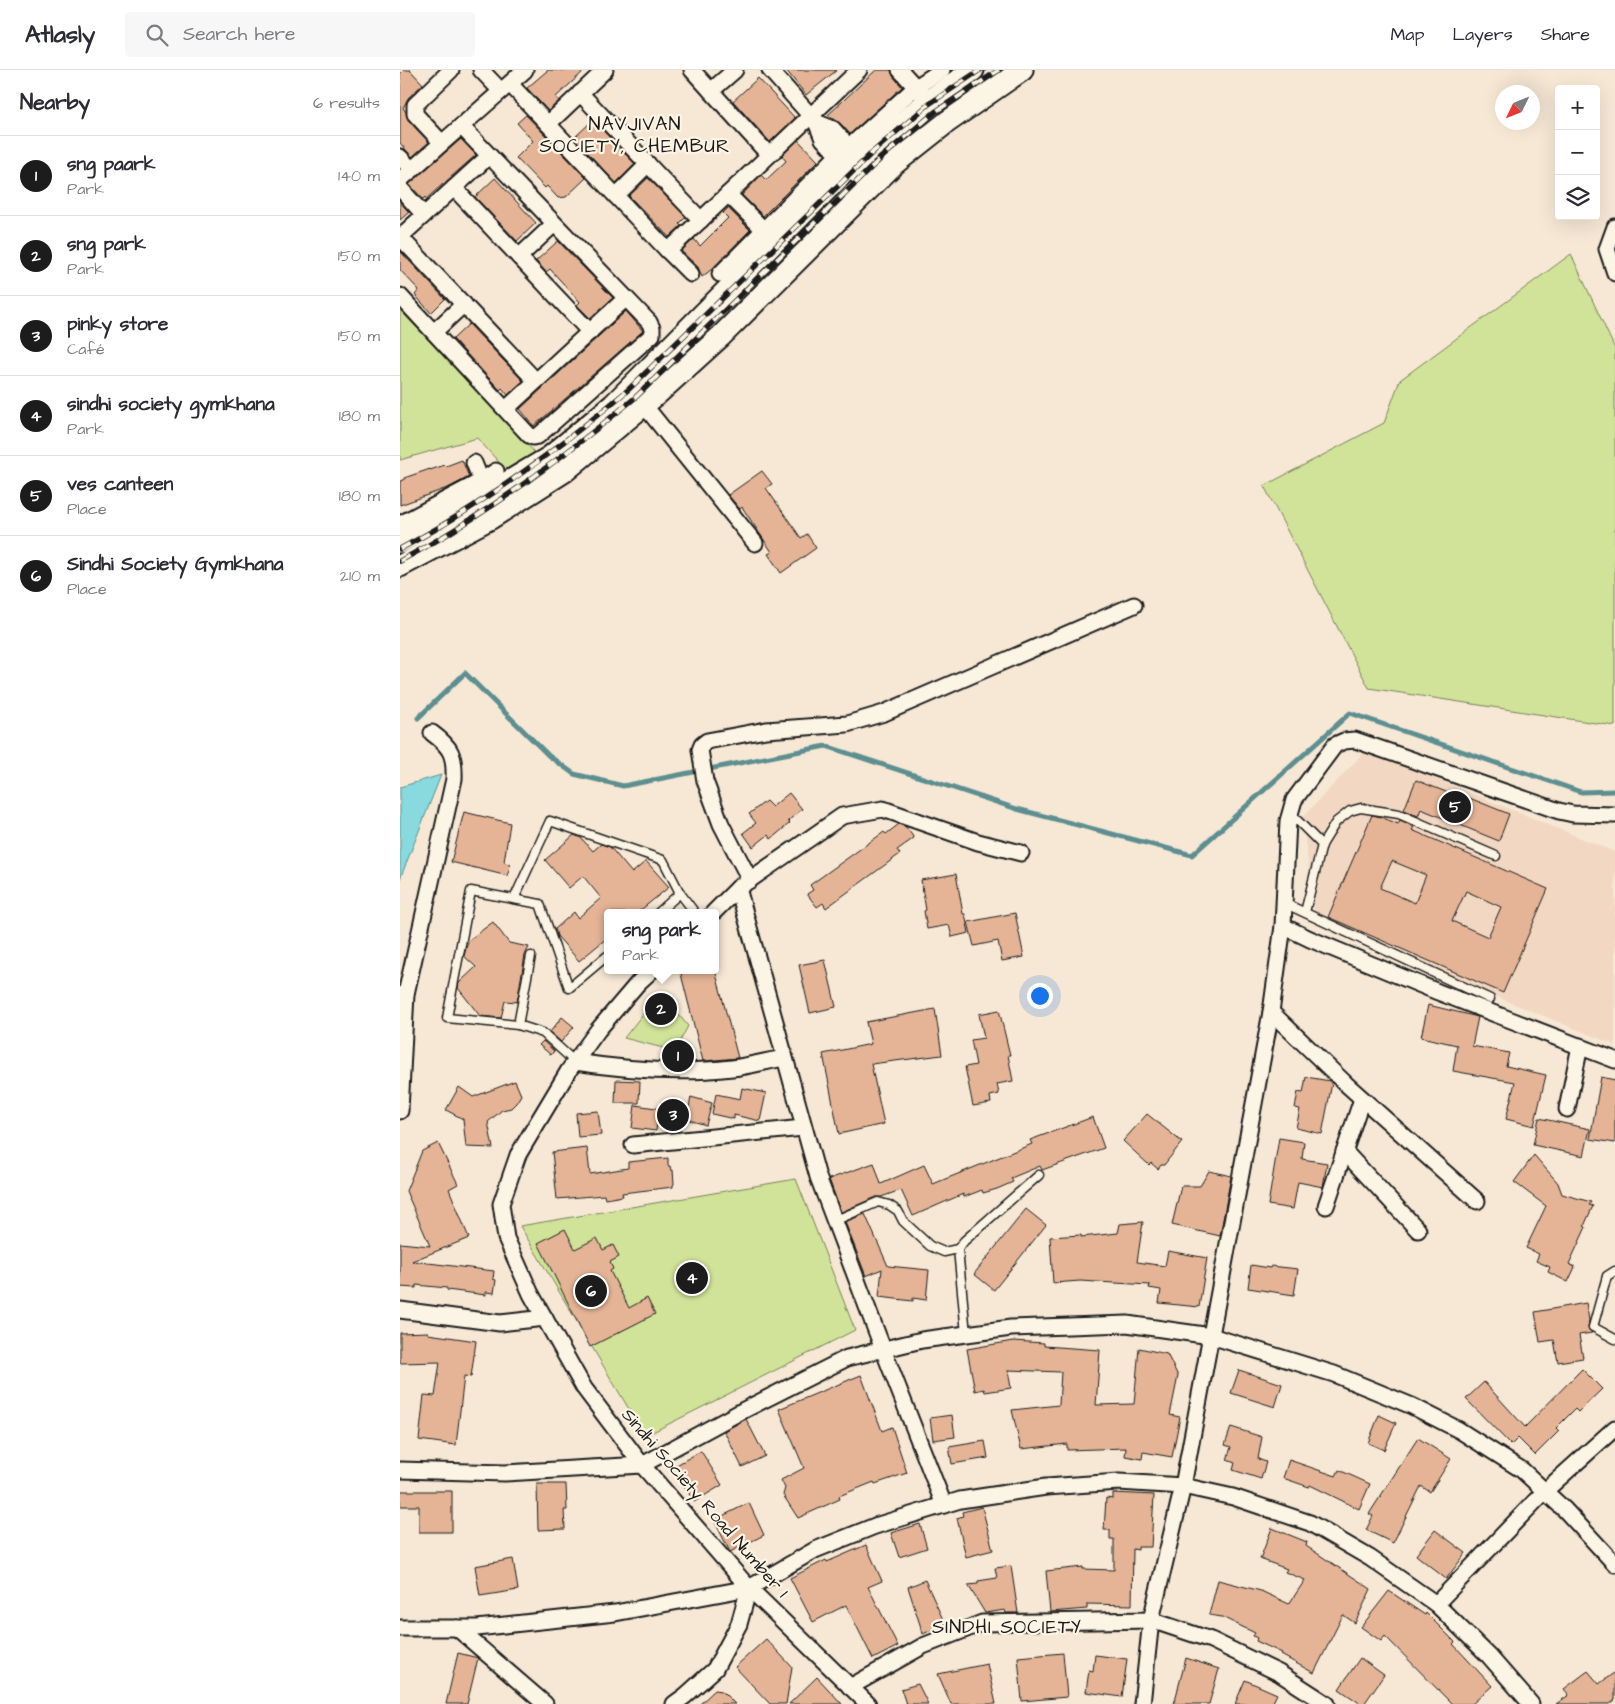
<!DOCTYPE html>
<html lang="en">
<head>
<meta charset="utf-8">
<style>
  :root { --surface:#fff; --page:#f7f7f7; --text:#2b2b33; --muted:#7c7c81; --line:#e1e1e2; --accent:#1c1c1c }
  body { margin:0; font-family:"Architects Daughter",sans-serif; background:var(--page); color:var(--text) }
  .controls { position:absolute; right:15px; top:15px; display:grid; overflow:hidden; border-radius:5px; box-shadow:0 5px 20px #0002 }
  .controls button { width:45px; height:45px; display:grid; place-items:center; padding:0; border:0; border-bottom:1px solid var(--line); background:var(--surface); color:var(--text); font:25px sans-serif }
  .compass { position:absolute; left:1095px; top:15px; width:45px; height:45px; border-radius:50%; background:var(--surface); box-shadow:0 5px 20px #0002; rotate:227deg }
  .you { position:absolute; left:639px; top:925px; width:18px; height:18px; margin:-12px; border:4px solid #fff; border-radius:50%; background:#1a73e8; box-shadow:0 0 0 8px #1a73e833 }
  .badge { display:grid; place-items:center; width:32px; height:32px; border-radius:50%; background:var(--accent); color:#fff; font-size:16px; font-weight:700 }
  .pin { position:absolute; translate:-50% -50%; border:2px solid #fff; box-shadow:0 1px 5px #0006 }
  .popup { position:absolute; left:204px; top:839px; width:115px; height:65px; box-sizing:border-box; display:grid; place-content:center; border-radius:5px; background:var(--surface); filter:drop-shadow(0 1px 4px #0005); font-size:16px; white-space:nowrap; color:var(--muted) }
  .popup b { font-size:19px; color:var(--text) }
  .popup::after { content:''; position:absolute; left:50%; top:100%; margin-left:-10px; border:10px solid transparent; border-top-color:var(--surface) }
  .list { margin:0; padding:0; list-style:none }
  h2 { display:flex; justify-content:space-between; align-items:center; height:65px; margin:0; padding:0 20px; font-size:21px }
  h2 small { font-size:16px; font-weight:400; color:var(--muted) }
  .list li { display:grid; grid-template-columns:32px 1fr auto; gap:15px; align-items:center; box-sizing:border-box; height:80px; padding:0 20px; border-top:1px solid var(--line) }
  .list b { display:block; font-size:19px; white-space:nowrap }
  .list p { margin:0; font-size:16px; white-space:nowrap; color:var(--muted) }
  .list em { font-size:16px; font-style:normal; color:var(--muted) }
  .icon { flex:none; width:28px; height:28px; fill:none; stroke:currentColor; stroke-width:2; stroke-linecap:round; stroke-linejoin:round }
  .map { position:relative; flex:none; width:1215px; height:1634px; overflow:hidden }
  header { display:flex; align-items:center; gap:30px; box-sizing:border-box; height:70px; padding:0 25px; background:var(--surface); border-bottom:1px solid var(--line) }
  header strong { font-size:24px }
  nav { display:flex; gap:28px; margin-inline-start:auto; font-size:18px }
  .search { width:350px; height:45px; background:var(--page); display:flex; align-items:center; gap:12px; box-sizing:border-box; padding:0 18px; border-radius:5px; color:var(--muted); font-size:19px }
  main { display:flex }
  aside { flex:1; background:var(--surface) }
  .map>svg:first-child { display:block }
</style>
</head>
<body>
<header>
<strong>Atlasly</strong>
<div class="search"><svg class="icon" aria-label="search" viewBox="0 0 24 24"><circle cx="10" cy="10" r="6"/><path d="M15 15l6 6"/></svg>Search here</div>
<nav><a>Map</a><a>Layers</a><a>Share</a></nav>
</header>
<main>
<aside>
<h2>Nearby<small>6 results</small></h2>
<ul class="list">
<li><span class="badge">1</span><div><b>sng paark</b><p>Park</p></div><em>140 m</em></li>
<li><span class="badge">2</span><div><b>sng park</b><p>Park</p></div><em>150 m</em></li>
<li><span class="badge">3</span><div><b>pinky store</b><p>Café</p></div><em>150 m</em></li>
<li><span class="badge">4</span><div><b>sindhi society gymkhana</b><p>Park</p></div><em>180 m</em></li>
<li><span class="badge">5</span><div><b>ves canteen</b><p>Place</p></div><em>180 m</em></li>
<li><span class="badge">6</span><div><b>Sindhi Society Gymkhana</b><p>Place</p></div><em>210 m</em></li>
</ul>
</aside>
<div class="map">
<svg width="1215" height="1634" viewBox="0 0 1215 1634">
  <rect width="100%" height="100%" fill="#f7e8d5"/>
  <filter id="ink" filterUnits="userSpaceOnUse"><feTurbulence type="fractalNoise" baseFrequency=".02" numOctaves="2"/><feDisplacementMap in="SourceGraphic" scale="10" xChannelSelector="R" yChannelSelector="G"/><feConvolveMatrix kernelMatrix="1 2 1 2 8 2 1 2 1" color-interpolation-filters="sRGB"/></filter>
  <g filter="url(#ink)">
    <path fill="#f2d8c2" d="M966,680L1215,782V975L916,853L902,748Z"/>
    <g fill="#d1e398" stroke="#76805a">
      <path d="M1171,184L1215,279V656L969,618L864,416L984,353L1000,310Z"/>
      <path d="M0,240L137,385L107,401L77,368L0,390Z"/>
      <path d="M260,922L288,956L275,981L224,968Z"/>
      <path d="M396,1109L455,1260L245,1366L120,1156Z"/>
    </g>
    <path fill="#88dade" stroke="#5d8e90" d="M41,705L0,809V717Z"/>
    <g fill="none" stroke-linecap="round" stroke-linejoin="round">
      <path stroke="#5d8e90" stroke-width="5" d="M18,648L65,603L149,686L174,704L223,716L426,676L617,739L792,785L950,643L1181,722L1215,721"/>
    </g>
    <g fill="#e5b496" stroke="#1c1c1c" fill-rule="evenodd">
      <path d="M4,0H10L23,14L8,28L3,38L6,42L8,50L29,72L12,87L0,73V4Z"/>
      <path d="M148,0H185L156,27L159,31L148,41L127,18Z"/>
      <path d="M386,0H437L406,25Z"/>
      <path d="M476,0H491L493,6L502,17L450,64L440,53L428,45Z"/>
      <path d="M358,8L395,48L370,72L333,31Z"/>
      <path d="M126,45L186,108L166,127L158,128L147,116L145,118L116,88L133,71L117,53Z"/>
      <path d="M193,50L235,94L216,113L174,68Z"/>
      <path d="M61,69L76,85L26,129L25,127L23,129L9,114Z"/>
      <path d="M398,70L418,91L363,146L342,125L361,105L366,110L386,91L382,86Z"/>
      <path d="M95,108L136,153L117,171L75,127Z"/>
      <path d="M248,108L286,147L279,154L281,156L269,167L229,126Z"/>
      <path d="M0,132L9,142L0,150Z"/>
      <path d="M328,138L350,160L312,199L302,207L298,197L281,181L294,169L300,176L328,148L323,143Z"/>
      <path d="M158,171L213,228L190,248L177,235L180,232L150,199L146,202L136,191Z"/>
      <path d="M0,181L45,229L31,243L15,225L19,220L0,200Z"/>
      <path d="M226,241L243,261L134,356L120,339Z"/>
      <path d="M69,254L123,311L108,325L102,318L100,320L53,269Z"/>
      <path d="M62,390L69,407L50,417L0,435V411L4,410V408L30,399V400L45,395L46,396Z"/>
      <path d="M362,401L372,414L366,418L401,468L407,464L416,478L381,503L368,484L372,482L342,437L340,439L328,425Z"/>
      <path d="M1016,710L1056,726L1057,723L1109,744L1099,771L1021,739L1018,746L1004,740Z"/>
      <path d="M389,723L402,739L388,751L390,753L371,769L368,765L353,777L343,763L356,753L349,744L366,731L372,737Z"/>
      <path d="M64,742L110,753L104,792L110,795L108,806L51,792Z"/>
      <path d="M972,745L981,747L998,754L1000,750L1014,757L1012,760L1148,819L1103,923L928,847ZM992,791L1026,805L1015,833L980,818ZM1066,821L1101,837L1088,867L1052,851Z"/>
      <path d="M499,754L506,757L514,768L497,780L500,784L426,838L423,833L417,837L407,824L413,820L410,815L484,762L486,764Z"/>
      <path d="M174,765L181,768L193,781L201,774L210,777L232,803L246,791L269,817L237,843H207V868L179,891L157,866L155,859L174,842L178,848L201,828L183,806L169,818L145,790Z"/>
      <path d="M556,804L563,844H565L569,863L552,867L549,855L527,859L524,841L526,840L521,810Z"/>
      <path d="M615,843L624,887L602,891L598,871L574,876L568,852Z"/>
      <path d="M93,852L109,873L129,877L125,885L117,932L105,931L101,948L80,946L58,918L59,913L76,897L64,886L67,875L69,870Z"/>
      <path d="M425,890L436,937L410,943L399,895Z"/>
      <path d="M280,900H315L338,988L303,991Z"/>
      <path d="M1028,935L1078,947L1072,976L1109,983L1106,996L1146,1005L1134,1056L1106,1049L1115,1012L1053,1001L1057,975L1021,967Z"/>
      <path d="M535,939L542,985L471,994L484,1054L439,1064L423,984L471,974L466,952Z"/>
      <path d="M599,940L610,985H608L613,1011L597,1014L599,1024L590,1026L591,1033L573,1036L565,997L576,995L571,970L584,968L579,944Z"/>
      <path d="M162,947L174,957L161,972L150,962Z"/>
      <path d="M143,971L154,981L151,985L139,975Z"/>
      <path d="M906,1007L930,1011L932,1013L922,1064L896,1058L900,1039L895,1038L898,1022L903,1023Z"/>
      <path d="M1201,1007L1215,1010V1073L1190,1069Z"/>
      <path d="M216,1010L240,1011L239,1033H215Z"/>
      <path d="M115,1011L121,1025L116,1033L111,1038L102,1040L88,1052L93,1078L66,1077L63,1049L46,1040L59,1017L73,1027Z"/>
      <path d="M342,1018L366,1023L360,1051L334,1045V1049L312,1044L316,1024L340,1029Z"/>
      <path d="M291,1027L312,1033L306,1055L282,1048L280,1058L257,1053L256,1061L232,1058L235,1035L263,1039L265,1031L289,1037Z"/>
      <path d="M198,1041L201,1065L178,1067L176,1043Z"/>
      <path d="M747,1044L782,1072L764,1095H761L758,1099L751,1093L749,1095L723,1071Z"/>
      <path d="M693,1047L704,1078L642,1100L640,1096L611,1108L613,1112L597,1119L583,1123L582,1120L564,1127L563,1124L513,1146L501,1120L481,1127H476L441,1142L429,1109L474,1093L481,1114L524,1095L533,1114L632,1074L630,1070Z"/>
      <path d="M1139,1048L1190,1059L1184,1086L1133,1075Z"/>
      <path d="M879,1068L904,1072L902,1089L927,1093L923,1117L898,1112L893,1139L868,1135Z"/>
      <path d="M38,1073L58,1114L49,1119L69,1168L12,1191L94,1201L93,1209L96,1210L94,1223L86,1222V1225L47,1220V1218L16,1215V1218L0,1217V1173L30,1176L6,1121L22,1081Z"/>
      <path d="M187,1078L190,1104L228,1098V1092L268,1088V1096H270L271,1100H273L274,1114L273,1115V1117L222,1123L223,1126L205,1129L204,1125L157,1129L152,1082Z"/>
      <path d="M1134,1085L1158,1113L1162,1124L1191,1132L1189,1135L1193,1136L1184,1156L1186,1157L1169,1194L1175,1197L1168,1212L1148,1202L1150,1197L1136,1191L1139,1184L1126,1178L1146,1136L1114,1112Z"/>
      <path d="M809,1101L831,1106L820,1166L772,1155L781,1116H800Z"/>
      <path d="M626,1139L646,1155L594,1220L574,1204Z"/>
      <path d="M465,1144L488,1196L529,1200L526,1230L513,1228V1231L479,1227L482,1199L466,1206L445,1152Z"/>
      <path d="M743,1152L737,1192L765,1196L768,1181L807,1188L799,1237L759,1233L761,1220L749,1218L750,1215L680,1211L653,1213L650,1167L681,1165V1167L718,1163L720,1154Z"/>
      <path d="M165,1159L175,1179L197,1168L203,1180L213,1175L219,1187L210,1192L213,1199L210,1201L229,1238L247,1228L255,1244L190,1277L138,1173Z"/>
      <path d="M851,1195L870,1198L871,1196L898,1199L894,1225L848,1218Z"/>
      <path d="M1186,1233L1189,1250L1188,1258L1192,1263L1179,1265L1183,1288L1158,1292L1154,1270L1140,1272L1135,1242Z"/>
      <path d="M28,1262V1264L76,1271L71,1307L64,1306L56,1375L19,1370L24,1325L35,1326L40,1292L0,1293V1263Z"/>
      <path d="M613,1271L644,1273V1276L700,1280L696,1335L734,1334L739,1278L767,1284L778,1306L770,1345L780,1347L772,1387L743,1382L742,1389L725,1386L726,1378L667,1380V1374L621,1379L612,1340L659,1335L661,1302L608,1300L611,1318L585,1322L584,1319L575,1321L567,1279Z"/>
      <path d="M1182,1299L1202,1319L1178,1342L1175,1339L1156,1358L1159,1361L1135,1385L1118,1368L1111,1375L1066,1329L1084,1312L1125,1357Z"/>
      <path d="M839,1300L882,1314L875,1337L831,1323Z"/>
      <path d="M461,1305L482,1361L492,1357L507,1403L475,1414L474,1412L439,1426L440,1429L398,1448L383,1425L385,1418L381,1410L404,1398L379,1339Z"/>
      <path d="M552,1345L555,1367L533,1370L530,1348Z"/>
      <path d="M979,1345L996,1353L984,1380L968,1373Z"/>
      <path d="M346,1349L365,1386L342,1397L324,1361Z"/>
      <path d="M831,1357L862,1367L858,1389L866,1392L861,1409L833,1400L835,1393L827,1390L831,1377L825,1375Z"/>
      <path d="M1018,1368L1051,1389L1030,1422L1021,1416L993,1473L966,1460L973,1446L969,1444Z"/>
      <path d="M585,1371L588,1388L552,1394L549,1377Z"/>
      <path d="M301,1381L322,1415L294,1432L273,1397Z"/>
      <path d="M889,1390L936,1406L939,1400L970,1414L959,1439L910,1415L909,1417L883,1408Z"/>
      <path d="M137,1414H166L167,1440H164L165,1459L138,1460Z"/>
      <path d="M0,1421H52V1462H19V1436H0Z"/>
      <path d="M713,1423L754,1425L751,1477H738V1480L733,1479L732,1535L687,1534V1539L650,1542L646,1501L683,1497V1499L714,1500V1469H710V1460H704L706,1428L713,1429Z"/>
      <path d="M349,1433L364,1465L330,1482L314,1450Z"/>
      <path d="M582,1437L593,1480L566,1487L557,1448L563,1446L562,1442Z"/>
      <path d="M520,1454L527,1478L499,1487L491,1463Z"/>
      <path d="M872,1458L907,1472L906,1476L971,1519L955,1553L943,1545L914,1603L881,1585L882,1583L856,1571L857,1568L853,1566L855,1563L822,1547L809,1545L818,1510L861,1521L889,1534L905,1510L885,1502L887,1499L860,1489Z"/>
      <path d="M1035,1460L1066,1483L1046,1509L1016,1485Z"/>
      <path d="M466,1475L482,1511L468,1517L498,1576L473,1589L446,1535L413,1552L390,1508L426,1490L427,1492Z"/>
      <path d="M113,1489L118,1520L80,1526L75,1496Z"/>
      <path d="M611,1496L618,1543H606L605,1540L585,1543L568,1515L578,1514V1511L597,1508L595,1498Z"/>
      <path d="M525,1510L545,1554L523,1564L508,1517Z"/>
      <path d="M989,1521L1025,1545L1026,1543L1055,1572L1053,1574L1092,1616L1072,1634H1052L985,1566L981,1571L961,1557Z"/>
      <path d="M366,1569L392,1597L386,1634H370L335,1597Z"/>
      <path d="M58,1583L78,1588L67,1634H46Z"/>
      <path d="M663,1583L667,1627L622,1631L618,1587Z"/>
      <path d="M695,1585L727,1589L722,1627L686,1622L689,1600L693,1601Z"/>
      <path d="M786,1588L819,1599L809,1634H774Z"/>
      <path d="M960,1588L984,1605L964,1634H961L939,1619Z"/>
      <path d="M587,1594L596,1634H551L538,1604Z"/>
      <path d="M1188,1601L1199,1614L1215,1602V1630L1210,1634H1156L1169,1625L1164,1619Z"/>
      <path d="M417,1607L442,1634H389Z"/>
      <path d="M845,1610L877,1624L872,1634H835Z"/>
      <path d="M518,1614L528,1634H506L501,1619Z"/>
      <path d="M315,1620L322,1621L335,1634H300Z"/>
    </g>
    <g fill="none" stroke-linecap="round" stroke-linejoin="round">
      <g stroke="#1c1c1c" stroke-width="11">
        <g id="service">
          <path d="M890,743L922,775"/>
          <path d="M114,829L150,751L263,790L280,823"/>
          <path d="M884,833L1090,929"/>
          <path d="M905,842L922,775L936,752L950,741L961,738L999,744L1096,786"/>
          <path d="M258,843L280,823L295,843"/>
          <path d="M131,886L118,955L47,948L71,821L140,834L169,918L207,886"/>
          <path d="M118,955L143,963L175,992"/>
          <path d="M434,1151L478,1132L489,1135L498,1141L503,1151L530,1176L544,1182L558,1179"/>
          <path d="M1215,1201L1207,1206L1193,1257L1215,1269"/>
          <path d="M566,1264L558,1179L564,1171L639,1105"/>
        </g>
      </g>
      <g stroke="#1c1c1c" stroke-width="19">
        <g id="minor">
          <path d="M81,0L101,21"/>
          <path d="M292,0L369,85"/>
          <path d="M370,0L416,52L423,69L469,119"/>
          <path d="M500,0L522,24"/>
          <path d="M110,14L268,181L459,0"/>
          <path d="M311,21L335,0"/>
          <path d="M180,23L301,150"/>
          <path d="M416,52L433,59L479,110"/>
          <path d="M148,54L205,0"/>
          <path d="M42,73L15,44V35L51,0"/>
          <path d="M450,76L516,17L542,0"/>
          <path d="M0,87L12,100"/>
          <path d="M0,110L125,0"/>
          <path d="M0,118L24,145"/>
          <path d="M54,118L190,262"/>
          <path d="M328,124L370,166"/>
          <path d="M216,126L248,94"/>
          <path d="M1215,157L1207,179L1215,203"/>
          <path d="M0,167L136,311"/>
          <path d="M0,167L89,86"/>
          <path d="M268,181L291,204"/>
          <path d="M119,187L154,154"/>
          <path d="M320,204L438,85"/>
          <path d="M0,226L129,365L133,367L138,366L252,265V258L249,252L61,56"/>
          <path d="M34,262L64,234"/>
          <path d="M244,335L355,473"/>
          <path d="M106,339L225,229"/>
          <path d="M74,393L85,420"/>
          <path d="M0,454L81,411L96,401"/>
          <path d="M350,810L321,754L305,711L300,680L302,675L307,671L366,660L447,654L484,643L734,535"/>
          <path d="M338,818L418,1107L483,1279L544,1435"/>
          <path d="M313,843L338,818L442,746L483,739L578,772L621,783"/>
          <path d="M883,856L910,869L1038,922L1215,990"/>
          <path d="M252,900L238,913L198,960L169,1000L118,1085L101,1134L106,1168L131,1224L184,1318L242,1395L349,1518L468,1634"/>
          <path d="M0,925L6,924L54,709C55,685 51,677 32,663"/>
          <path d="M871,942L946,1014L1077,1131"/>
          <path d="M175,992C227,1000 280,1004 332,998C349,996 367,991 384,988"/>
          <path d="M1167,1039L1180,976"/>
          <path d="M0,1041L6,924"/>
          <path d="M233,1075L403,1058"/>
          <path d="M944,1081L1018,1160"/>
          <path d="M926,1136L962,1029"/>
          <path d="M0,1240L100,1253L145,1248"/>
          <path d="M0,1400L105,1403L242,1395L342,1341L447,1288L522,1270L611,1258L727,1254L811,1266L934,1304L1012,1336L1059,1360L1122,1400L1165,1440L1215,1494"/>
          <path d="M1036,1534L1145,1421L1215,1358"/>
          <path d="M0,1558H77L215,1543L349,1518L415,1480L475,1456L560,1430L646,1417L719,1412L783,1416L833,1427L910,1453L970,1488L1036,1534L1089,1586L1131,1634"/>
          <path d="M57,1558L145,1634"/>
          <path d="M450,1617L523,1576L582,1553L751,1550L811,1570L879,1603L927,1634"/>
          <path d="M274,1634L285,1626L315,1599L339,1554L349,1518"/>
          <path d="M742,1634L751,1550L783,1416L871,942L883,856L888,751L894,730L935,675L944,671L955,670L1159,741L1173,744L1215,745"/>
        </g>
      </g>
      <g stroke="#1c1c1c" stroke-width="25">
        <g id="secondary">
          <path d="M0,472L41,452L150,387L213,335L449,97L528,31L573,0"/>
          <path d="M0,496L91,448L165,401L256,325L321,266L494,94L547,52L622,0"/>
        </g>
      </g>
      <use href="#service" stroke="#fcf5e5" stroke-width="8"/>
      <use href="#minor" stroke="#fcf5e5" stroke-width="15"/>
      <use href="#secondary" stroke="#fcf5e5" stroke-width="21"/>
      <g stroke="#1c1c1c" stroke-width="5.5">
        <g id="rail">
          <path d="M0,479C82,436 158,379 229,319L474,81L529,34L580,0"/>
          <path d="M0,491C85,446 162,388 236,327L481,88L535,42L599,0"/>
        </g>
      </g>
      <use href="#rail" stroke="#fcf5e5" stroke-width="4" stroke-dasharray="11" stroke-linecap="butt"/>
    </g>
  </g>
  <g text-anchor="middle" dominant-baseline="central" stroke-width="4.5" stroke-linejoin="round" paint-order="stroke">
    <g font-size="18" fill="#1c1c1c" stroke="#fcf5e5">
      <text transform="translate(305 1433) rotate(49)">Sindhi Society Road Number 1</text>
    </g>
    <g font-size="19" letter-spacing="1" fill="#1c1c1c" stroke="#fcf5e5">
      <text x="235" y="54">NAVJIVAN<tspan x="235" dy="22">SOCIETY, CHEMBUR</tspan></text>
      <text x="607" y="1557">SINDHI SOCIETY</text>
    </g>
  </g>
</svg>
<div class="controls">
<button>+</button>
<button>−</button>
<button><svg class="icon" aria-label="layers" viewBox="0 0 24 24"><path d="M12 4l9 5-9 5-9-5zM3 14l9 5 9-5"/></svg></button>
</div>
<svg class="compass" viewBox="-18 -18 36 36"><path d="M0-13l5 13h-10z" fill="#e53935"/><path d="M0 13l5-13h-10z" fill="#7c7c81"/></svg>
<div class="you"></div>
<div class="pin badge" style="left:278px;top:986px">1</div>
<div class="pin badge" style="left:261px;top:939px">2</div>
<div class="popup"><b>sng park</b>Park</div>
<div class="pin badge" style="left:273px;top:1045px">3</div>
<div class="pin badge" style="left:292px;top:1208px">4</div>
<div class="pin badge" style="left:1055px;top:737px">5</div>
<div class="pin badge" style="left:191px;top:1221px">6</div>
</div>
</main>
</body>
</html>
